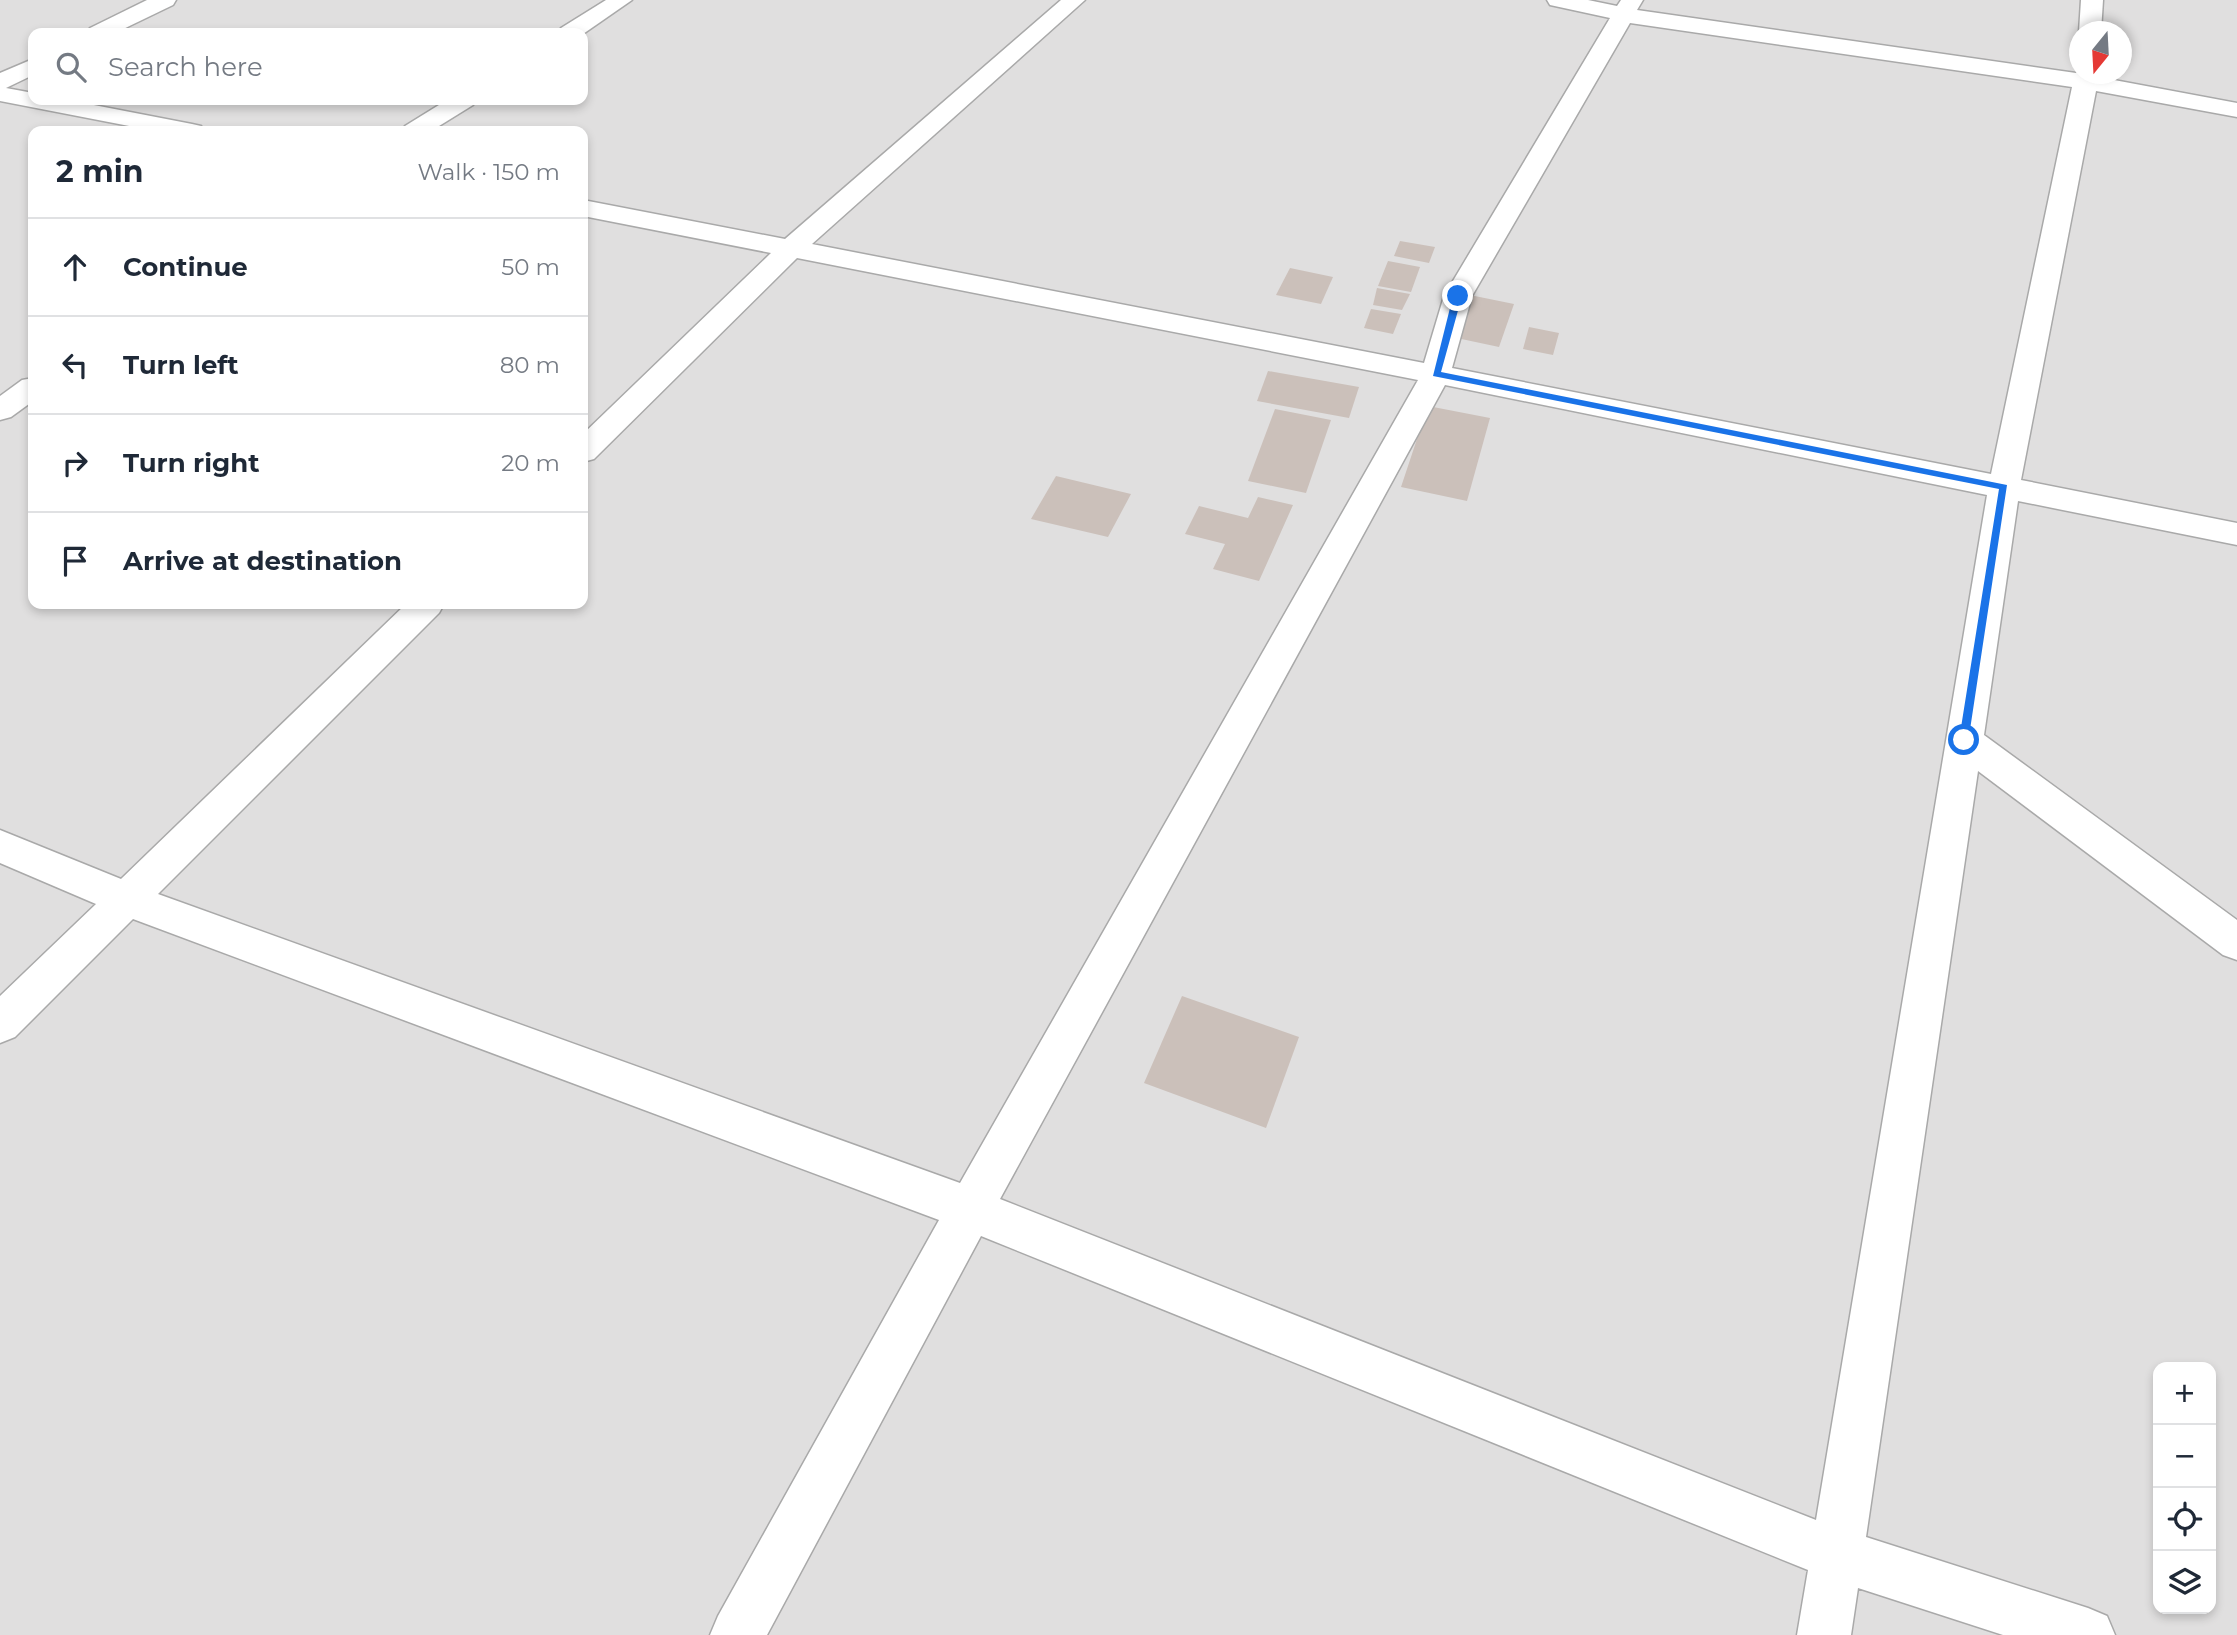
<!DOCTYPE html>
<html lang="en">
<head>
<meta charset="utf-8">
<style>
  :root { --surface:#fff; --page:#f6f6f7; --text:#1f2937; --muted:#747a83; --line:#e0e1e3 }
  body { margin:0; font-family:Montserrat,sans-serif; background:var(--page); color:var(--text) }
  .controls { position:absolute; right:21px; bottom:21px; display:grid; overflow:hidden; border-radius:14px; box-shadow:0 4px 10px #0003 }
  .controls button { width:63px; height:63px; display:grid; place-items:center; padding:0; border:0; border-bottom:2px solid var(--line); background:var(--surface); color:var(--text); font:35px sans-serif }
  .compass { position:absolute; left:2069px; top:21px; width:63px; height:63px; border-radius:50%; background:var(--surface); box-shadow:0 4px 10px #0003; rotate:198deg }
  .stop { position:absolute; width:21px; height:21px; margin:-16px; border:5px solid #1a73e8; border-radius:50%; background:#fff }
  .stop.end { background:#1a73e8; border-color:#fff; box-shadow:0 2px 7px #0008 }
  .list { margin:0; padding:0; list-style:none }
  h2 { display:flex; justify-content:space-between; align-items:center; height:91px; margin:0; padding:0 28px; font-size:30px }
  h2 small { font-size:23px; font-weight:400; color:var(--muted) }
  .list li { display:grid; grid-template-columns:46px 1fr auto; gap:21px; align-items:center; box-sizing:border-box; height:98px; padding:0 28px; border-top:2px solid var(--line) }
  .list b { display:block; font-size:26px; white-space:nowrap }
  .list em { font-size:23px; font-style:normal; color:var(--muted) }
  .icon { flex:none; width:38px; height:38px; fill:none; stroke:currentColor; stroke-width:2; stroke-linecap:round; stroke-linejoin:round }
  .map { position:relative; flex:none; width:2237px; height:1635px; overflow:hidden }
  .search { position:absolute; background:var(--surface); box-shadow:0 4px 10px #0003; left:28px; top:28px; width:560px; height:77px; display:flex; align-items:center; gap:18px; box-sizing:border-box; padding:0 24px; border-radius:14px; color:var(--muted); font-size:26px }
  .panel { position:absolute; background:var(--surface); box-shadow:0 4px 10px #0003; left:28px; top:126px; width:560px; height:483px; border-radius:14px }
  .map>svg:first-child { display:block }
</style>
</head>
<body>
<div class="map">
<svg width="2237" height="1635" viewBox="0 0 2237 1635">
  <rect width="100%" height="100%" fill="#f3eee8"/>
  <path fill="#e0dfdf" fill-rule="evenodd" d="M0,0H2237V1635H0ZM2080,32H2122V74H2080ZM33,33H583V100H33ZM33,131H583V604H33ZM2158,1367H2211V1609H2158Z"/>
  <g fill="#cbc0ba">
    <path d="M1400,241L1435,247L1429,263L1394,256Z"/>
    <path d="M1388,261L1420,267L1411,292L1378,286Z"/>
    <path d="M1290,268L1333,277L1321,304L1276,295Z"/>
    <path d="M1377,288L1410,294L1402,310L1373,305Z"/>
    <path d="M1465,294L1514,304L1499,347L1452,337Z"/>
    <path d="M1371,309L1401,314L1393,334L1364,328Z"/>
    <path d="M1529,327L1559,333L1553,355L1523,349Z"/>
    <path d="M1268,371L1359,387L1349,418L1257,401Z"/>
    <path d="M1428,406L1490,418L1467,501L1401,487Z"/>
    <path d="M1275,409L1331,420L1306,493L1248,481Z"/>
    <path d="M1056,476L1131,494L1108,537L1031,519Z"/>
    <path d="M1258,497L1293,505L1259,581L1213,569L1225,544L1185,534L1199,506L1248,518Z"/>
    <path d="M1182,996L1299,1037L1266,1128L1144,1083Z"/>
  </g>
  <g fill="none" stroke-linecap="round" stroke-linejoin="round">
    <g stroke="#a9a9a9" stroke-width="3">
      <g id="street">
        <path d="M147,0H176L173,5L115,33H87L90,28Z"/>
        <path d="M606,0H632L583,34L558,33L561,28Z"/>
        <path d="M1061,0H1085L812,244L1424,363L1444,296L1610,18L1550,5L1547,0H1588L1617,6L1621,0H1643L1637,10L2076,73L2080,69V74H2099L2098,77L2237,103V117L2096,91L2021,480L2237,523V545L2018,501L1984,735L2237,920V960L2223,955L1978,771L1866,1537L2088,1608L2107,1616L2115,1635H2003L1858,1588L1851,1635H1797L1808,1570L981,1236L767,1635H710L718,1616L939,1220L133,919L15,1037L0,1043V996L96,904L0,863V830L121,879L406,604H444L439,613L158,894L960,1183L1418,380L797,258L594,459L583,462V434L771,253L583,216V200L785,239ZM1630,23L2072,87L1991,474L1452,368L1472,296ZM1445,385L1987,495L1816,1520L1000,1199Z"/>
        <path d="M2081,0H2103L2101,32H2079Z"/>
        <path d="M33,59V75L6,88L33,93V100H68L192,124L201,126L204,131H155L0,101V73Z"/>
        <path d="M447,100H476L473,105L431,131H402L405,126Z"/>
        <path d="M33,378V401L11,417L0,420V396L22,380Z"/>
      </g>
    </g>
    <use href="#street" fill="#fff" fill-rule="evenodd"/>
  </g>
  <path fill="#1a73e8" d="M1458,294L1462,296L1441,372L2007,485L1968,743H1960L1959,740L1999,489L1433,376L1453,296Z"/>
</svg>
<div class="controls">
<button>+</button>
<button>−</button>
<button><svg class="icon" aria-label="locate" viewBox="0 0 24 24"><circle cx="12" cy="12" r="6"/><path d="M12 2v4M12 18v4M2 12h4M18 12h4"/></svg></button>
<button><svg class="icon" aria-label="layers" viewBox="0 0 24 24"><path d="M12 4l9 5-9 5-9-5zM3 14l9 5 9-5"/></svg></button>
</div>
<svg class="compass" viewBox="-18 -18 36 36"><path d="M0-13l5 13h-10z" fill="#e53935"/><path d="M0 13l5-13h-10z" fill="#747a83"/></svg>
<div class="stop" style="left:1964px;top:740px"></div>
<div class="stop end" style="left:1458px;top:296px"></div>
<div class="search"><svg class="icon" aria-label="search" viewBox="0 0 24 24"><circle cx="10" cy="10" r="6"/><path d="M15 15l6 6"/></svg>Search here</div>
<section class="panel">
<h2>2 min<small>Walk · 150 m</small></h2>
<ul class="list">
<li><svg class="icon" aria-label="ahead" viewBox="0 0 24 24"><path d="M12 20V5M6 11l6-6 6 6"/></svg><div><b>Continue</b></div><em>50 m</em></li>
<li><svg class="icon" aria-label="left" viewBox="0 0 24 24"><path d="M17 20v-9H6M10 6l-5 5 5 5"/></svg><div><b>Turn left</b></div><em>80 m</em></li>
<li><svg class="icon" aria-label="right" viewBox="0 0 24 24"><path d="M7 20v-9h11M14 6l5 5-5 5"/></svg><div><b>Turn right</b></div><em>20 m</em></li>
<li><svg class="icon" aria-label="arrive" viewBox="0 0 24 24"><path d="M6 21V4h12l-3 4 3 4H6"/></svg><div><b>Arrive at destination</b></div></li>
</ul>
</section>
</div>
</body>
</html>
